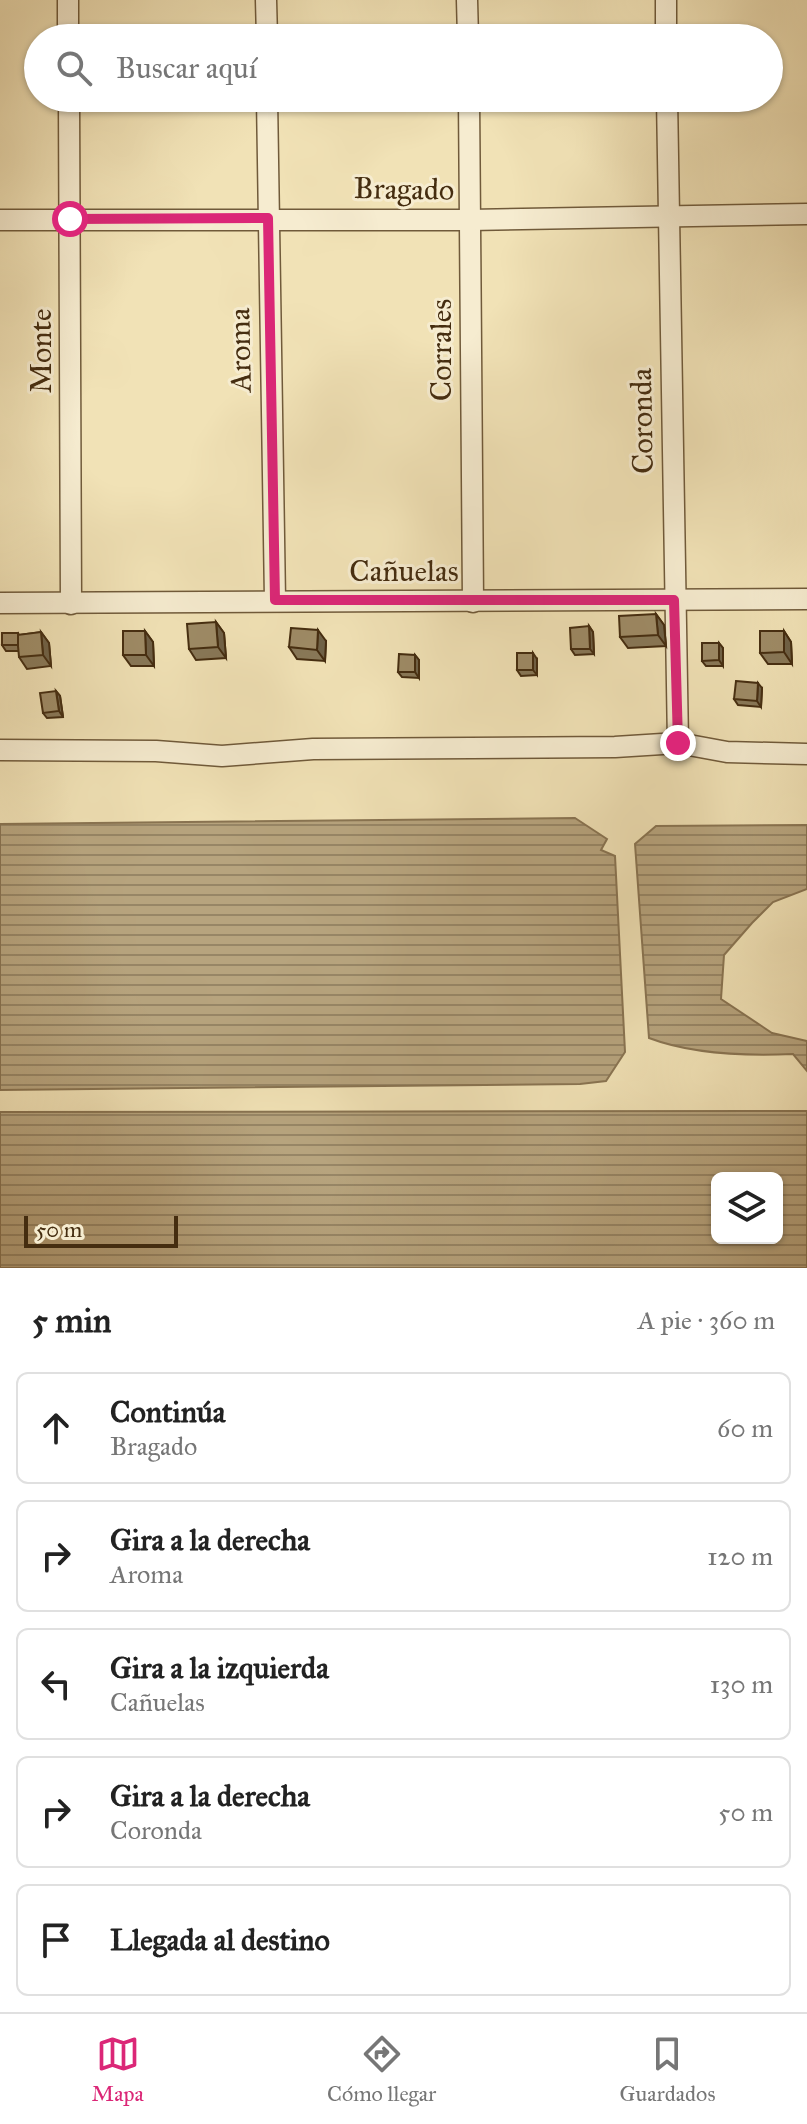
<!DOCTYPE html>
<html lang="es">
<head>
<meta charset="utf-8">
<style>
  :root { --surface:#fff; --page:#f6f6f6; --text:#222; --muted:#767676; --line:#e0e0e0; --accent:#db2777 }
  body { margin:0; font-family:"IM FELL Great Primer",serif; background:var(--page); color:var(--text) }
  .controls { position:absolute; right:24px; bottom:24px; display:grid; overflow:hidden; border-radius:12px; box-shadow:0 2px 6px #0004 }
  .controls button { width:72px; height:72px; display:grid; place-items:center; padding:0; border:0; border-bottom:2px solid var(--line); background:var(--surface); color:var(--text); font:40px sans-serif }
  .scale { position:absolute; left:24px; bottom:20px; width:154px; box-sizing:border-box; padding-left:8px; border:4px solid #452d10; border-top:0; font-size:22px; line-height:28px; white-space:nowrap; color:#452d10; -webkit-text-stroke:6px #f6ecd0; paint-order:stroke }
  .stop { position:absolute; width:24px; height:24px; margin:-18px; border:6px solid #db2777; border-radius:50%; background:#fff }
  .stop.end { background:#db2777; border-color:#fff; box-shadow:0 2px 8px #0008 }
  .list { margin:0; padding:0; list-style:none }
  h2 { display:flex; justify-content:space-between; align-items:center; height:104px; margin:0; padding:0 32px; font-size:34px }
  h2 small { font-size:26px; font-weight:400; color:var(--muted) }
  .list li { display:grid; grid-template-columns:52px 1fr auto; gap:24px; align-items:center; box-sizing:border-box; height:112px; margin:0 16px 16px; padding:0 16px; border:2px solid var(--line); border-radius:12px }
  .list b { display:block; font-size:30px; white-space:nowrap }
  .list p { margin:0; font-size:26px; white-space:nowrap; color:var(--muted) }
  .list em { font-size:26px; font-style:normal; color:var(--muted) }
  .icon { flex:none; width:44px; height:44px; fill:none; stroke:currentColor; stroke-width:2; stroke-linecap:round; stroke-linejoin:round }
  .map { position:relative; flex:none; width:807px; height:1268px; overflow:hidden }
  .search { position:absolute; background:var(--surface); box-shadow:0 2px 6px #0004; left:24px; right:24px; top:24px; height:88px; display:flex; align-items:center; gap:20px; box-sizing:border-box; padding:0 28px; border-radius:44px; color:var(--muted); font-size:30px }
  .sheet { height:744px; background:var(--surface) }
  nav { display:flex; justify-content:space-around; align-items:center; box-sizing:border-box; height:112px; border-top:2px solid var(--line); background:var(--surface); font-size:22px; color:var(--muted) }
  nav a { display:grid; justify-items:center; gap:4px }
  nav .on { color:var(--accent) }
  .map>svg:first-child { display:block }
</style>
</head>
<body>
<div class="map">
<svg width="807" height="1268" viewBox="0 0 807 1268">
  <defs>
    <pattern id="water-rules" width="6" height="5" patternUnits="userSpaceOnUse" patternTransform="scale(2)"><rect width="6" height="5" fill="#b7a47e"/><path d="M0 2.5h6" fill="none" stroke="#978666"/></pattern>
  </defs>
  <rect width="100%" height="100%" fill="#f1e2b6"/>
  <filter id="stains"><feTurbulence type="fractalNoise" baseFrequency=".0025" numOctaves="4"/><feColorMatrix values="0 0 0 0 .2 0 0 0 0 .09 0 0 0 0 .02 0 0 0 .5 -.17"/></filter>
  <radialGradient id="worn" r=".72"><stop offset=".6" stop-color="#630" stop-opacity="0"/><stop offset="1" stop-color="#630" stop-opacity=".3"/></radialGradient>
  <g fill="url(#water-rules)" stroke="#897452" stroke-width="2" fill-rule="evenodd">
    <path d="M575,818L607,839L601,850L615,856L625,1052L606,1081L580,1084L0,1090V824Z"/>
    <path d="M807,825V889L773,902L752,923L724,955L721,999L772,1033L807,1041V1071L793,1054C748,1056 691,1054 649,1038L635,844L656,826Z"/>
    <path d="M807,1111V1268H0V1112ZM777,1178V1238H717V1178Z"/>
  </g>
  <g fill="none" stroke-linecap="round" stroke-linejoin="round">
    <g stroke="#705a3a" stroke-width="23">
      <g id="minor">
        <path d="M68,0V38"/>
        <path d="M266,0L267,38"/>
        <path d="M467,0L468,38"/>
        <path d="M666,0V38"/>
        <path d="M69,98L71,604"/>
        <path d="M267,98L275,600"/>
        <path d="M469,98L473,602"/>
        <path d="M667,98L678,743"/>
        <path d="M0,220H470L807,214"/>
        <path d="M0,603L807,599"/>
        <path d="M0,750L156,751L222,756L313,749L615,747L678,743L727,752L807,754"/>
      </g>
    </g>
    <use href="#minor" stroke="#f6ecd0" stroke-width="20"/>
  </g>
  <g fill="#887858" stroke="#452d10" stroke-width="2">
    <path d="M656,614L664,625L666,646L628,648L620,637Z"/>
    <path d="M216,622L224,633L226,658L196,660L189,649Z"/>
    <path d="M589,626L593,632L594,654L575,655L571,649Z"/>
    <path d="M145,631L153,642L154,666H131L123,655Z"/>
    <path d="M784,631L791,642L792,664H768L760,653Z"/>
    <path d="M41,632L49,643L51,666L27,669L19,657V651H6L2,645L18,633L19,635Z"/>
    <path d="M326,641L325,661L297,659L289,647Z"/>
    <path d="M719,643L723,648V666H706L702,661Z"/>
    <path d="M415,655L419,660V678L402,677L398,672Z"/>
    <path d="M537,659V675L521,676L517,670Z"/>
    <path d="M762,688L761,707L738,705L734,699Z"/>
    <path d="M56,691L60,696L63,717L47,718L43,713Z"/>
  </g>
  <g fill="#6f6147" stroke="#452d10" stroke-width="2">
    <path d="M656,614L664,625L666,646L658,635Z"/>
    <path d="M216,622L224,633L226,658L218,647Z"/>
    <path d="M589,626L593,632L594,654L590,649Z"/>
    <path d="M318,630L326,641L325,661L317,650Z"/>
    <path d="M145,631L153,642L154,666L146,655Z"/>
    <path d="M784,631L791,642L792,664L784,652Z"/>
    <path d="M41,632L49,643L51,666L43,655Z"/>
    <path d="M719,643L723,648V666L719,660Z"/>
    <path d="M533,653L537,659V675L533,670Z"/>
    <path d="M415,655L419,660V678L415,672Z"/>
    <path d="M758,683L762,688L761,707L757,701Z"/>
    <path d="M56,691L60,696L63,717L59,711Z"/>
  </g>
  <g fill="#9e8b66" stroke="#452d10" stroke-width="2">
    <path d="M656,614L658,635L620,637L619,616Z"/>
    <path d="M216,622L218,647L189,649L187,624Z"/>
    <path d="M589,626L590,649H571L570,628Z"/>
    <path d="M291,628L318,630L317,650L289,647Z"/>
    <path d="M123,631H145L146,655H123Z"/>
    <path d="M760,631H784V652L760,653Z"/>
    <path d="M41,632L43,655L19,657L17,635Z"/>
    <rect x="2" y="633" width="16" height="12"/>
    <path d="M702,643H719V660L702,661Z"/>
    <rect x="517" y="653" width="16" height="17"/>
    <path d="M399,654L415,655V672H398Z"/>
    <path d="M736,681L758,683L757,701L734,699Z"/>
    <path d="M56,691L59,711L43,713L40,693Z"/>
  </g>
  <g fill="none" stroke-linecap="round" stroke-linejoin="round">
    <path stroke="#db2777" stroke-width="10" d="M70,219L268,218L275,600H674L678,743"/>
  </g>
  <g text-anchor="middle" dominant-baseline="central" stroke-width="6" stroke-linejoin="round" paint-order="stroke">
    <g font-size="30" fill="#452d10" stroke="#f6ecd0">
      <text transform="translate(404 189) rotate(1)">Bragado</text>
      <text transform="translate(240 350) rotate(-91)">Aroma</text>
      <text transform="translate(441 350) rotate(-90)">Corrales</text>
      <text transform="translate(41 351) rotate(-90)">Monte</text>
      <text transform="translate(642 421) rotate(-91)">Coronda</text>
      <text x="404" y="571">Cañuelas</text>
    </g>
  </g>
  <rect width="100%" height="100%" filter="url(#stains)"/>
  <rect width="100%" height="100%" fill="url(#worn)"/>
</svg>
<div class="controls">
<button><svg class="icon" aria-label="layers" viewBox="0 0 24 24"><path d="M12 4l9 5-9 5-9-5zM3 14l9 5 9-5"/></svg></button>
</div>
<div class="scale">50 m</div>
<div class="stop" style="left:70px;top:219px"></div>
<div class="stop end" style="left:678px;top:743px"></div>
<div class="search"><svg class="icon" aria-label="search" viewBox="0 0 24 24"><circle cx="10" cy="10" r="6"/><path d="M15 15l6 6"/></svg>Buscar aquí</div>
</div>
<section class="sheet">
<h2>5 min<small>A pie · 360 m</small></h2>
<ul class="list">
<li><svg class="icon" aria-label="ahead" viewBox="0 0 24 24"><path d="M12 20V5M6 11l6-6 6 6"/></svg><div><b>Continúa</b><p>Bragado</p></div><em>60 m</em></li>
<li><svg class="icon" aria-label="right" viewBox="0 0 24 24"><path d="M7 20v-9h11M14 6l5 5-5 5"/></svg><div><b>Gira a la derecha</b><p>Aroma</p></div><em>120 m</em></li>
<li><svg class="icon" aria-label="left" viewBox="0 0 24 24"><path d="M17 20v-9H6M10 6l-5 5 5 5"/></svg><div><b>Gira a la izquierda</b><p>Cañuelas</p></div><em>130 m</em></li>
<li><svg class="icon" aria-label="right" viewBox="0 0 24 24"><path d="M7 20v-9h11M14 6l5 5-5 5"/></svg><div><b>Gira a la derecha</b><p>Coronda</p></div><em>50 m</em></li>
<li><svg class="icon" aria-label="arrive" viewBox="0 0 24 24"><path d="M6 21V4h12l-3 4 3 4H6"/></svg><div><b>Llegada al destino</b></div></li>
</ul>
</section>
<nav>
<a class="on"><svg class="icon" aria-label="map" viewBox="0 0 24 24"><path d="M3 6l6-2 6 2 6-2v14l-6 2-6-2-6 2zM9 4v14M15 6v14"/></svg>Mapa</a>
<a><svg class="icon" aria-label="directions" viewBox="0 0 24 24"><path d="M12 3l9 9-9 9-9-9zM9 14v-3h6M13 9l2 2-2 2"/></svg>Cómo llegar</a>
<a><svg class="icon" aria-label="saved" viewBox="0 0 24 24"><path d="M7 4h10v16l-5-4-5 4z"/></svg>Guardados</a>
</nav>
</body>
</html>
